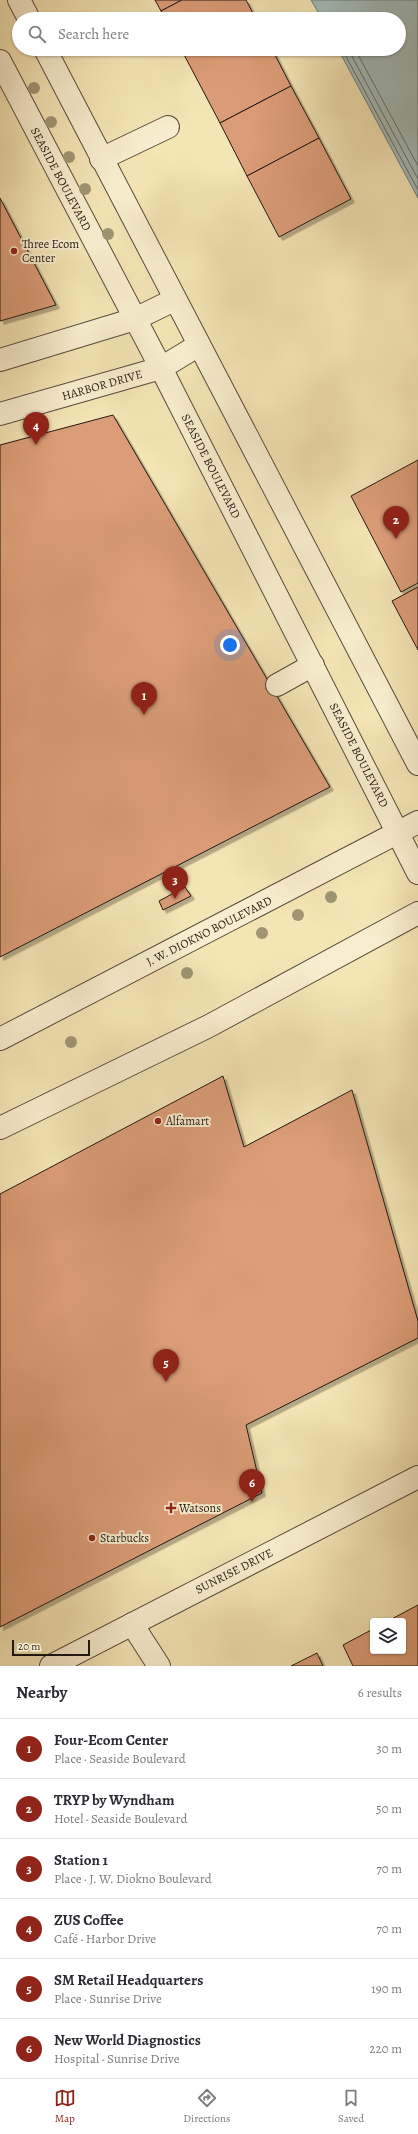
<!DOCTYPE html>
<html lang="en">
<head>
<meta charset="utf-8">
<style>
  :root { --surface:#fff; --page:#f2f2f3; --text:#2b2b33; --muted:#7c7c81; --line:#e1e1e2; --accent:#8f2418 }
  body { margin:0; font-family:Alegreya,serif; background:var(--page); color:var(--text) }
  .controls { position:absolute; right:12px; bottom:12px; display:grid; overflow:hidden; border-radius:4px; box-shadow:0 1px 3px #0004 }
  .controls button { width:36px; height:36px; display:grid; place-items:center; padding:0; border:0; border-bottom:1px solid var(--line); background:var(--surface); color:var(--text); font:20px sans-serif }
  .scale { position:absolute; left:12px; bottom:10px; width:78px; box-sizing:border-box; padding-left:4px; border:2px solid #241812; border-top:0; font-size:11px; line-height:14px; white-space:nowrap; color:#241812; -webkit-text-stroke:3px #f8eecf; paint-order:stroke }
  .you { position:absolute; left:230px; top:645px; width:14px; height:14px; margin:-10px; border:3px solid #fff; border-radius:50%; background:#1a73e8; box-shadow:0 0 0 6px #1a73e833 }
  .badge { display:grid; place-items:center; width:26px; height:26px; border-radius:50%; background:var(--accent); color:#fff; font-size:13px; font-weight:700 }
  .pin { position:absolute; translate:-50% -33px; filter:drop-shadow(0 1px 2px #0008) }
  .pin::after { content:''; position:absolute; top:21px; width:14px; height:12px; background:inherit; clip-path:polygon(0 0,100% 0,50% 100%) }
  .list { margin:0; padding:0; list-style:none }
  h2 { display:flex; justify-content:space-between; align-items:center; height:52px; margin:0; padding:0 16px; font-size:17px }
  h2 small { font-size:13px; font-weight:400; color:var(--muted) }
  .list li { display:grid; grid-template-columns:26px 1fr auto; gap:12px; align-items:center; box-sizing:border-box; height:60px; padding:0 16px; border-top:1px solid var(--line) }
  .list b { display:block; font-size:15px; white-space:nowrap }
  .list p { margin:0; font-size:13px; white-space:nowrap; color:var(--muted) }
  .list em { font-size:13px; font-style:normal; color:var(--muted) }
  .icon { flex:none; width:22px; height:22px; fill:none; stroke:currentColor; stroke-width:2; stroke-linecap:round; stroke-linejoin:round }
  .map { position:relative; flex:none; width:418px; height:1666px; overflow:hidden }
  .search { position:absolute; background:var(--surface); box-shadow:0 1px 3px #0004; left:12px; right:12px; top:12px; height:44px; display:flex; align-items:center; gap:10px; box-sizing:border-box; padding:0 14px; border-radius:22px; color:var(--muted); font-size:15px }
  .sheet { height:412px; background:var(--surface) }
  nav { display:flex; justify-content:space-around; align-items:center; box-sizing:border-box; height:56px; border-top:1px solid var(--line); background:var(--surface); font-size:11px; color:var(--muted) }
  nav a { display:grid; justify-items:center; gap:2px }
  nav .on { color:var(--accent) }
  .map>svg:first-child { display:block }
</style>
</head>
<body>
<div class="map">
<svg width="418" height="1666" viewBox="0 0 418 1666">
  <defs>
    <filter id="shadow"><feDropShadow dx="3.5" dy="3.5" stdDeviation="0" flood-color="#0004"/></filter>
  </defs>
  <rect width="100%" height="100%" fill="#f4e5b5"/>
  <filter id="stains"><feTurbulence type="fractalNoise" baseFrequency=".005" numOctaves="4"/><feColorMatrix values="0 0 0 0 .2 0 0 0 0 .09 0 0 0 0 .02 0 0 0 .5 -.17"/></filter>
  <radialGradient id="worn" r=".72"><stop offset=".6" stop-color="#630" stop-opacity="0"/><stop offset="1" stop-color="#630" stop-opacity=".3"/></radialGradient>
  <path fill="#a2bcba" stroke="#707a77" d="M311,0H418V198L338,49H399V19H322Z"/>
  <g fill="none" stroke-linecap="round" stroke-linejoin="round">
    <g stroke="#636a66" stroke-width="1">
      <path d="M342,49L418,190"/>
      <path d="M348,49L418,179"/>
      <path d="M355,49L418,166"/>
    </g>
  </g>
  <g fill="#db9d77" stroke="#241812" filter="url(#shadow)">
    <path d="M155,0H182L161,11Z"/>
    <path d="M182,0H246L256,19H165L161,11Z"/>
    <path d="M181,49H272L291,86L220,123Z"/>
    <path d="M291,86L319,138L247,176L220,123Z"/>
    <path d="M319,138L351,199L279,237L247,176Z"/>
    <path d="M0,198L56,305L0,321Z"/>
    <path d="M113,415L330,787L0,957V445Z"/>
    <path d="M418,460V583L401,592L351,496Z"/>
    <path d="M418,587V650L392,601Z"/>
    <path d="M185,887L191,896L163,910L159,901Z"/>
    <path d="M223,1076L244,1147L352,1090L418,1321V1338L246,1425L262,1493L0,1627V1194Z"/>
    <path d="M418,1605V1666H353L343,1645L373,1629V1651H403V1621H388Z"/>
    <path d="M317,1653L323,1666H291Z"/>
  </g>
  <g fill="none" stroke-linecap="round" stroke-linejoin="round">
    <g stroke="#584b3b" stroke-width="24">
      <g id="minor">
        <path d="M19,0L29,19"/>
        <path d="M45,49L418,764"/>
        <path d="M0,61L161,368L418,873"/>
        <path d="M101,159L168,127"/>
        <path d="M0,360L135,319L174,300"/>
        <path d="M0,414L161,368L199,345"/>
        <path d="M277,685L313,665"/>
        <path d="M0,1039L418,822"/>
        <path d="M0,1128L209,1026L418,913"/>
        <path d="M132,1624L159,1666"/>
        <path d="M51,1666L418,1477"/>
      </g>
    </g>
    <use href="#minor" stroke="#f8eecf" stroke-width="22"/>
  </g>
  <g fill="#9f9572">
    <circle cx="34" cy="88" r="6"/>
    <circle cx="51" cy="122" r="6"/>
    <circle cx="69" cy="157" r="6"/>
    <circle cx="85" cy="189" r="6"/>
    <circle cx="108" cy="234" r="6"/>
    <circle cx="331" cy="897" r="6"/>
    <circle cx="298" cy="915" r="6"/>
    <circle cx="262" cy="933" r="6"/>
    <circle cx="187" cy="973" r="6"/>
    <circle cx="71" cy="1042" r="6"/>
  </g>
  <g fill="#8f2418" stroke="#f8eecf" stroke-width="1.5">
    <circle cx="14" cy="251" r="4"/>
    <circle cx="158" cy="1121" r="4"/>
    <path d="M169 1502h4v4h4v4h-4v4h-4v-4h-4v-4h4z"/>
    <circle cx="92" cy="1538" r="4"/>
  </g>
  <g text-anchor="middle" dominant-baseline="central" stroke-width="4" stroke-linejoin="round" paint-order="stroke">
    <g font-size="12" fill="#241812" stroke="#f8eecf">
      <text transform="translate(61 179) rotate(62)">SEASIDE BOULEVARD</text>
      <text transform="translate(102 385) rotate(-16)">HARBOR DRIVE</text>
      <text transform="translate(211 466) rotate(63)">SEASIDE BOULEVARD</text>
      <text transform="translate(359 755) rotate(63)">SEASIDE BOULEVARD</text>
      <text transform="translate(209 931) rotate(-27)">J. W. DIOKNO BOULEVARD</text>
      <text transform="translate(234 1571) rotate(-27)">SUNRISE DRIVE</text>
    </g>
    <g font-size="12" fill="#241812" stroke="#f8eecf" text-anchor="start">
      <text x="22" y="244">Three Ecom<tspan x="22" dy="14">Center</tspan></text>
      <text x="166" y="1121">Alfamart</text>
      <text x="179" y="1508">Watsons</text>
      <text x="100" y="1538">Starbucks</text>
    </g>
  </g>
  <rect width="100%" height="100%" filter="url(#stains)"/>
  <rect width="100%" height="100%" fill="url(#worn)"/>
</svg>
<div class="controls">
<button><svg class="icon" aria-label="layers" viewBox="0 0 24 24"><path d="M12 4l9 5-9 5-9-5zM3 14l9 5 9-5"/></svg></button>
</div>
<div class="scale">20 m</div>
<div class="you"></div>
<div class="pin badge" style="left:144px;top:715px">1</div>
<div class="pin badge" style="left:396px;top:539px">2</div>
<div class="pin badge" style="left:175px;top:899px">3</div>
<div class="pin badge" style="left:36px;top:445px">4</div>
<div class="pin badge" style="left:166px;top:1382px">5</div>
<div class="pin badge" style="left:252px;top:1502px">6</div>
<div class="search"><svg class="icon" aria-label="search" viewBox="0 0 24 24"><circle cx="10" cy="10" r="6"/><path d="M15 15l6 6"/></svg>Search here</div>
</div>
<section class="sheet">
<h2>Nearby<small>6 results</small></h2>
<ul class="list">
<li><span class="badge">1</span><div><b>Four-Ecom Center</b><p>Place · Seaside Boulevard</p></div><em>30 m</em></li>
<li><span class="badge">2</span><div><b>TRYP by Wyndham</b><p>Hotel · Seaside Boulevard</p></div><em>50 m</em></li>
<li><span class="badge">3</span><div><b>Station 1</b><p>Place · J. W. Diokno Boulevard</p></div><em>70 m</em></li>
<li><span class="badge">4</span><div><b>ZUS Coffee</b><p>Café · Harbor Drive</p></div><em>70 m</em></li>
<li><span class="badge">5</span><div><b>SM Retail Headquarters</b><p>Place · Sunrise Drive</p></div><em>190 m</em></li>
<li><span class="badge">6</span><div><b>New World Diagnostics</b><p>Hospital · Sunrise Drive</p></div><em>220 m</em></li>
</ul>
</section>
<nav>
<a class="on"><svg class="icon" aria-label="map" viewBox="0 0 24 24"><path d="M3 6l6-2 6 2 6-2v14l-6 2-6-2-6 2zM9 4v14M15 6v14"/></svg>Map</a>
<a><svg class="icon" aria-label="directions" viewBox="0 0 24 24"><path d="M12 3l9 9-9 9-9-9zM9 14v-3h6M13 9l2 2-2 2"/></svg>Directions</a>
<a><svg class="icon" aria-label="saved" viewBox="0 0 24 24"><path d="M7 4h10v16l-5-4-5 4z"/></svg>Saved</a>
</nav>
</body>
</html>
